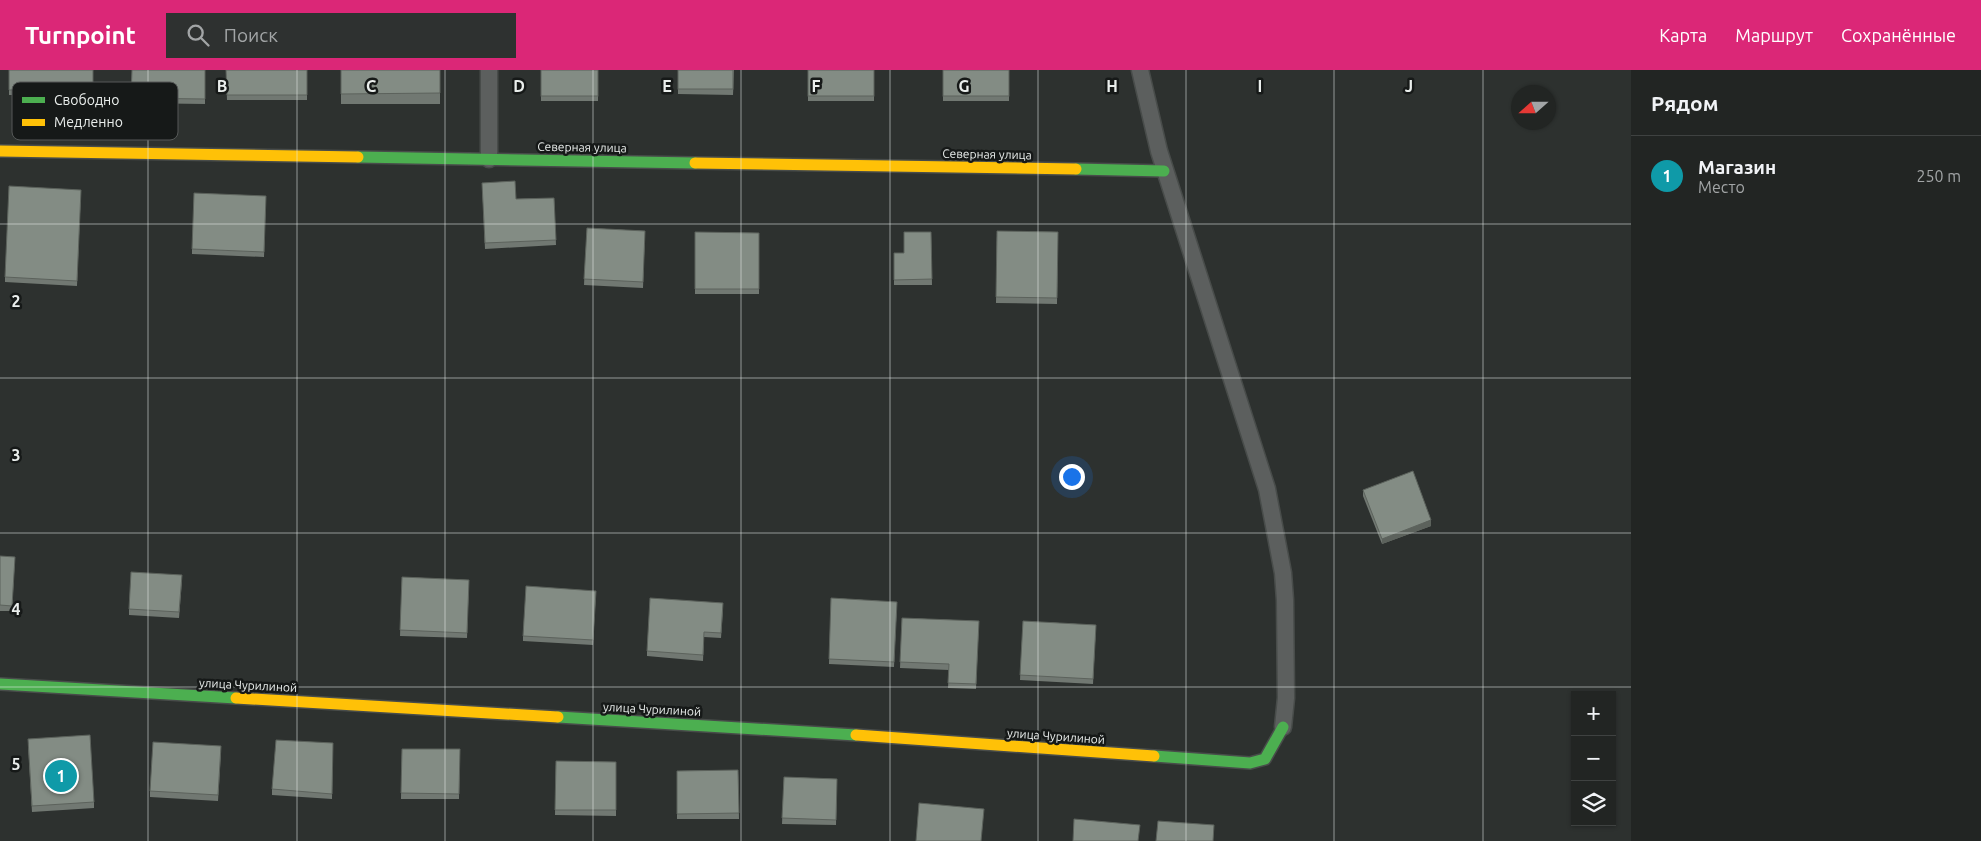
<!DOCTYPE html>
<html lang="ru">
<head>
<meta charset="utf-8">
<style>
  :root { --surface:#222523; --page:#2e3130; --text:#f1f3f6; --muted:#a2a5a6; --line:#3f4241; --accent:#db2777 }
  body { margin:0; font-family:Ubuntu,sans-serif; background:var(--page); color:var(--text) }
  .controls { position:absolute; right:15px; bottom:15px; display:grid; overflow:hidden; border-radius:0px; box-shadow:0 1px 4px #0004 }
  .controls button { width:45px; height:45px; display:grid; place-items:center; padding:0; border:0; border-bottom:1px solid var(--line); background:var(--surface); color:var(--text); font:25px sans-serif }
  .compass { position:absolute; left:1511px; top:15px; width:45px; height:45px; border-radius:50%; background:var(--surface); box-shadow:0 1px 4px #0004; rotate:249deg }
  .you { position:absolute; left:1071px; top:406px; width:18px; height:18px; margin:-12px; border:4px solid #fff; border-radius:50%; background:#1a73e8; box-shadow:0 0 0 8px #1a73e833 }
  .badge { display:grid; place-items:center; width:32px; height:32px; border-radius:50%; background:var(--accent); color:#fff; font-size:16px; font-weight:700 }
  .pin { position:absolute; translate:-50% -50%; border:2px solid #fff; box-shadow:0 1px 5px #0006 }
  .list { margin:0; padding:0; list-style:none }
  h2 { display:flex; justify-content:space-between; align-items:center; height:65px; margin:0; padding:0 20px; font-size:21px }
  h2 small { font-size:16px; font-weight:400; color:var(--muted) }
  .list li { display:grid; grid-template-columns:32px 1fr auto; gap:15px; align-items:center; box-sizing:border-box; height:80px; padding:0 20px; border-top:1px solid var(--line) }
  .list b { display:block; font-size:19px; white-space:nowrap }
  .list p { margin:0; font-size:16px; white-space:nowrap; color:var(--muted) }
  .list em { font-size:16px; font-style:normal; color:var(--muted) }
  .icon { flex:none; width:28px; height:28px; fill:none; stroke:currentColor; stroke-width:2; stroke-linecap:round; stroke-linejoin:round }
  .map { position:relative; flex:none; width:1631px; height:771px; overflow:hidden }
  header { display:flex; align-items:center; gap:30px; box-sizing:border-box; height:70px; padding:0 25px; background:var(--accent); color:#fff }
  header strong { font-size:24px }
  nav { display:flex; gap:28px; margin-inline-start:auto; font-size:18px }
  .search { width:350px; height:45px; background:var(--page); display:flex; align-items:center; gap:12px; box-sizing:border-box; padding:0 18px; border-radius:0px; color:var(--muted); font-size:19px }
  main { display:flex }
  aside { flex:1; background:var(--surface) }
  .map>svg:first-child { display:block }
</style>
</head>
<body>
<header>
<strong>Turnpoint</strong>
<div class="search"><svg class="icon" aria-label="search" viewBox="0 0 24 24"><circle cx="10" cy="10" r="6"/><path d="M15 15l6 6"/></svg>Поиск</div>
<nav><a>Карта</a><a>Маршрут</a><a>Сохранённые</a></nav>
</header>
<main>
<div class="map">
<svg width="1631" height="771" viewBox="0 0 1631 771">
  <rect width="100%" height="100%" fill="#2d312f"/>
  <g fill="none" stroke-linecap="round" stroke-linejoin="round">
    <g stroke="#484c4a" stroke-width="19">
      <g id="lane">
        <path d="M1140,0L1159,81L1267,419L1283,503L1285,530L1286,628L1283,657"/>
        <path d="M489,89V0"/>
      </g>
    </g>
    <g stroke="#484c4a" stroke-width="14">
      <g id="fast">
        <path d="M358,87L695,93"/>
        <path d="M1076,99L1164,101"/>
        <path d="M0,614L236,628"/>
        <path d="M558,647L856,665"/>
        <path d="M1154,686L1250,693L1265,689L1283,657"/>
      </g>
    </g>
    <g stroke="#484c4a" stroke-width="14">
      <g id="slow">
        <path d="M0,81L358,87"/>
        <path d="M695,93L1076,99"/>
        <path d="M236,628L558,647"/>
        <path d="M856,665L1154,686"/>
      </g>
    </g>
    <use href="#lane" stroke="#5c5f5e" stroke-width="16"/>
    <use href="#fast" stroke="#4caf50" stroke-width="11"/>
    <use href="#slow" stroke="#ffc107" stroke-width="11"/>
  </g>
  <g fill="#717872">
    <rect x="9" y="0" width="84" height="25"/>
    <path d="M132,0H205V34L131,33Z"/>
    <path d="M226,0H307V30H227Z"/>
    <rect x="341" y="0" width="99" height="34"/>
    <rect x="541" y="0" width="57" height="31"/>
    <path d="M678,0H734L733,25L678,24Z"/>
    <rect x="808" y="0" width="66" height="31"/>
    <rect x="943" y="0" width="66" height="31"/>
    <path d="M482,113L516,129L554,128L556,175L485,179Z"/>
    <path d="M81,120L77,216L5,212V207Z"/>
    <path d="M266,126L264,187L192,184V179Z"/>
    <path d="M587,158L645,161L643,218L584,215Z"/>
    <path d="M997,161L1058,162L1057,234L996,233Z"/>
    <path d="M695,162L759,163V224H695Z"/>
    <path d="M931,162L932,215H894V183H904Z"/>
    <path d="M1363,420L1431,456L1382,474L1363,426Z"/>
    <path d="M0,486L15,487L12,541H0Z"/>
    <path d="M402,507L469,510L467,568L400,566Z"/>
    <path d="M182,510L179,548L129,545V539Z"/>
    <path d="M596,521L593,575L523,571V566Z"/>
    <path d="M831,528L897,532L894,597L829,594Z"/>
    <path d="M723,539L721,568L704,567L703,591L647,586V581Z"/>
    <path d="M902,548L979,551L976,619L948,618L949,600L900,598Z"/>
    <path d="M1023,551L1096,555L1093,614L1020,610Z"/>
    <path d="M333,673L332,729L272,725V719Z"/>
    <path d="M28,674L94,732V738L32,742Z"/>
    <path d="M402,679H460L459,729H401Z"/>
    <path d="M221,682L218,731L150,727V721Z"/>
    <path d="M556,691L616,692V746L555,745Z"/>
    <path d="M738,700L739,749H677V701Z"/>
    <path d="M784,707L837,709L836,755L782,754Z"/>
  </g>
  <path fill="#5c625c" d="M1431,450V456L1382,474V469Z"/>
  <g fill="#838c84" stroke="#5c625c">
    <path d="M9,0H93V19L9,20Z"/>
    <path d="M132,0H205V29L131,28Z"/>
    <path d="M226,0H307V25H227Z"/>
    <path d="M341,0H440V23L341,24Z"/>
    <rect x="541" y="0" width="57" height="26"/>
    <rect x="678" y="0" width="55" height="19"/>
    <rect x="808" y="0" width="66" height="26"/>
    <rect x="943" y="0" width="66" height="26"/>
    <path d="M515,111L516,129L554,128L556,170L485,173L482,113Z"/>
    <path d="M9,116L81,120L77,211L5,207Z"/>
    <path d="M194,123L266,126L264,182L192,179Z"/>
    <path d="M587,158L645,161L643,212L584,209Z"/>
    <path d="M997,161L1058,162L1057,228L996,227Z"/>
    <path d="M695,162L759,163V219H695Z"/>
    <path d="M904,162H931L932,209L894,210V183H904Z"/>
    <path d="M1413,401L1431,450L1382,469L1363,420Z"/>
    <path d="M0,486L15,487L12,536L0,535Z"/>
    <path d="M131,502L182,505L179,542L129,539Z"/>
    <path d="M402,507L469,510L467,563L400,560Z"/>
    <path d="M526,516L596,521L593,570L523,566Z"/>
    <path d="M650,528L723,533L721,563L704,562L703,585L647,581Z"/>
    <path d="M831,528L897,532L894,592L829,589Z"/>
    <path d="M902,548L979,551L976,614L948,613L949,594L900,592Z"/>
    <path d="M1023,551L1096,555L1093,609L1020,605Z"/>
    <path d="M90,665L94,732L32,736L28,669Z"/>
    <path d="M276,670L333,673L332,724L272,719Z"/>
    <path d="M153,672L221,676L218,725L150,721Z"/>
    <path d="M402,679H460L459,724L401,723Z"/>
    <path d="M556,691L616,692V740H555Z"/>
    <path d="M738,700L739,743L677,744V701Z"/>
    <path d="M784,707L837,709L836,750L782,748Z"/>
    <path d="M919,733L984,739L981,771H916Z"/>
    <path d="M1074,749L1140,755L1138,771H1073Z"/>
    <path d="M1158,751L1214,755L1213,771H1156Z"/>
  </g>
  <path fill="none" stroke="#eaeeec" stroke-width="1" stroke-opacity="0.55" d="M148,0V771M297,0V771M445,0V771M593,0V771M741,0V771M890,0V771M1038,0V771M1186,0V771M1334,0V771M1483,0V771M0,154H1631M0,308H1631M0,463H1631M0,617H1631"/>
  <g text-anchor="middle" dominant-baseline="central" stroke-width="5" stroke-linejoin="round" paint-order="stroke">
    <g font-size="12" fill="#eaeeec" stroke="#161918">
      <text transform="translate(582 77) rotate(1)">Северная улица</text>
      <text transform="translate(987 84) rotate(1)">Северная улица</text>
      <text transform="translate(248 615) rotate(3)">улица Чурилиной</text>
      <text transform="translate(652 639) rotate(3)">улица Чурилиной</text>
      <text transform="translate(1056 666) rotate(4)">улица Чурилиной</text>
    </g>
  </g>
  <rect x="12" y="12" width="166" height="58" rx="8" fill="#161918" stroke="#565958" stroke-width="1"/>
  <rect x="22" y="27" width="23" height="6" fill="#4caf50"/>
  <rect x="22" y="49" width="23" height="7" fill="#ffc107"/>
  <g font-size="14" fill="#eaeeec">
    <text x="54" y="35">Свободно</text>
    <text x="54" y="57">Медленно</text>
  </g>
  <g font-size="16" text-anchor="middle" font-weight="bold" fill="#eaeeec" stroke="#161918" stroke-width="5" stroke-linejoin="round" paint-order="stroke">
    <text x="222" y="22">B</text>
    <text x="371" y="22">C</text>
    <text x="519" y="22">D</text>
    <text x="667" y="22">E</text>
    <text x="816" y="22">F</text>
    <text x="964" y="22">G</text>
    <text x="1112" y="22">H</text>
    <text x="1260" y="22">I</text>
    <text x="1409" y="22">J</text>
    <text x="16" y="237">2</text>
    <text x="16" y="391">3</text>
    <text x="16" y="545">4</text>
    <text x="16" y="700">5</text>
  </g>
</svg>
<div class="controls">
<button>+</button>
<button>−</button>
<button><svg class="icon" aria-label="layers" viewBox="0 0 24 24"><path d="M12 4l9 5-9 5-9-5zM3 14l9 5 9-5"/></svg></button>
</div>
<svg class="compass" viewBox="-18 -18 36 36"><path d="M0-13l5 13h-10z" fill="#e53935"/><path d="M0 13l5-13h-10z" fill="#a2a5a6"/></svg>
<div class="you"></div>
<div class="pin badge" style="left:61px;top:706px;background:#0f9aa8">1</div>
</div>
<aside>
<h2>Рядом<small></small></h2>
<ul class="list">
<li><span class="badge" style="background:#0f9aa8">1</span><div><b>Магазин</b><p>Место</p></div><em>250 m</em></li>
</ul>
</aside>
</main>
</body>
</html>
